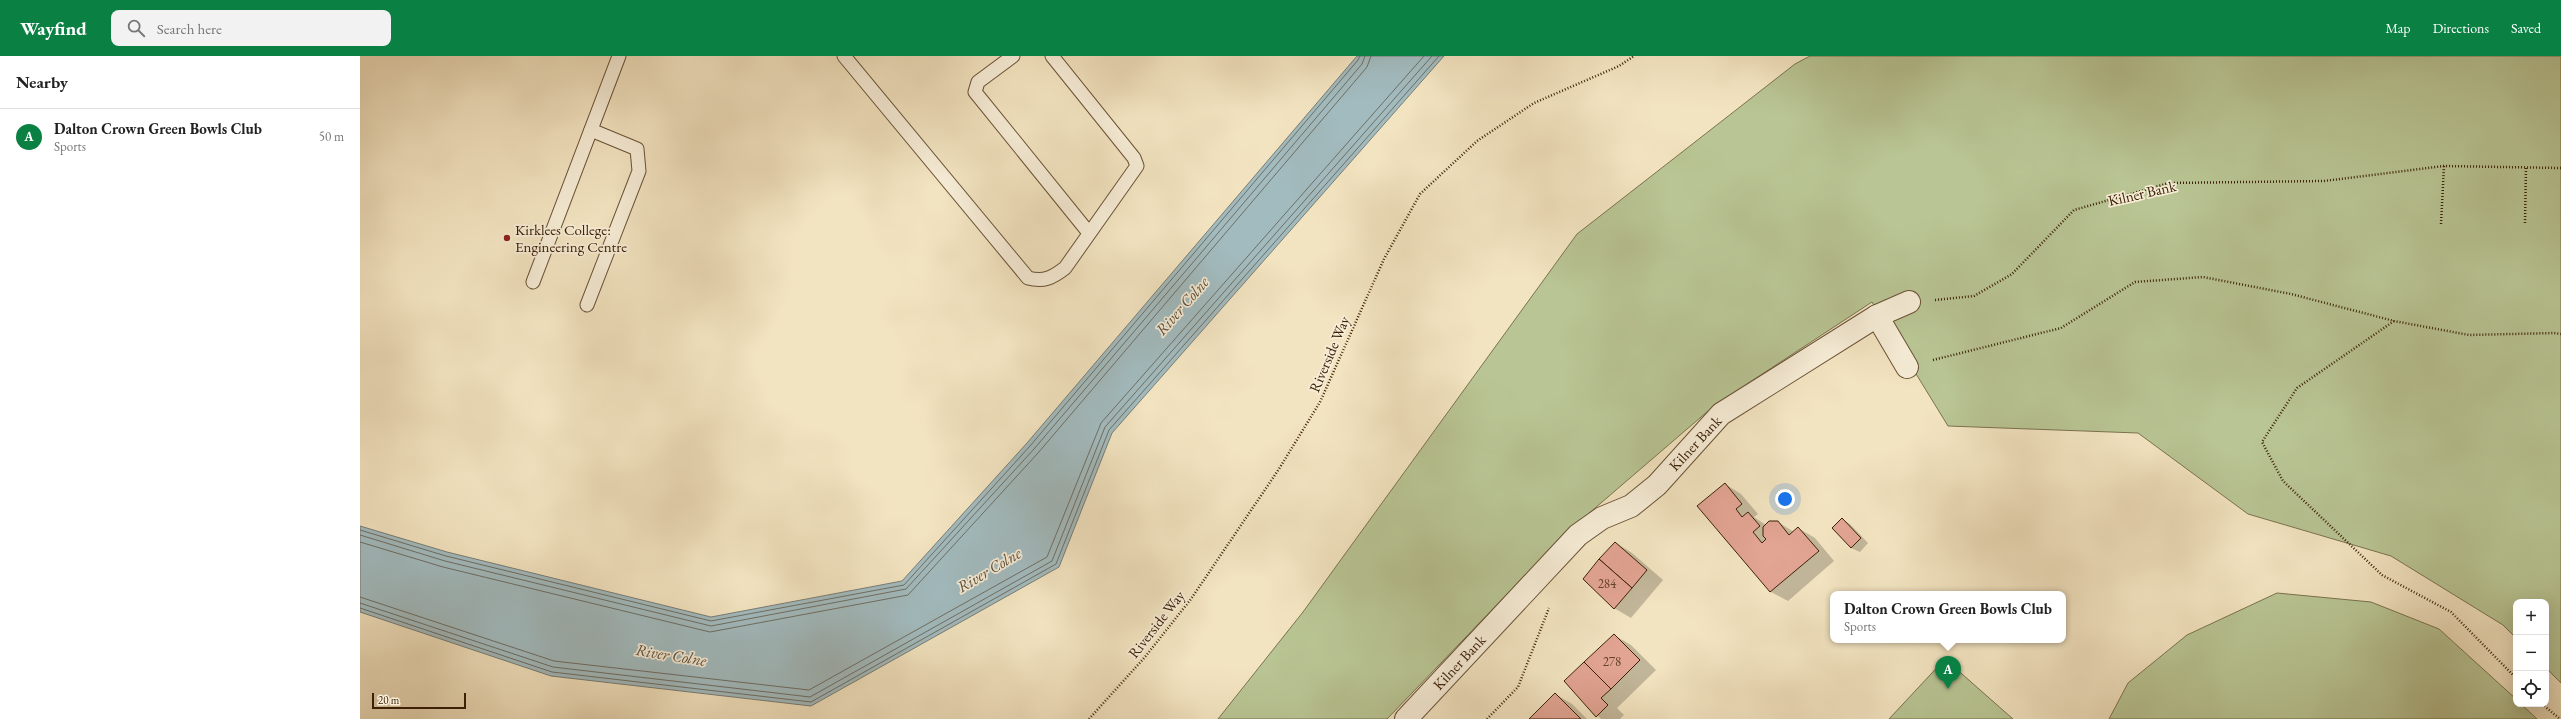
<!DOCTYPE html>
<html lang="en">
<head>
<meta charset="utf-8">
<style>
  :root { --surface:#fff; --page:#f2f2f2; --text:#222; --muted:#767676; --line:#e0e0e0; --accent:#0b8043 }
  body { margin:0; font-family:"EB Garamond",serif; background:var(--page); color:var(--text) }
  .controls { position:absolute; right:12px; bottom:12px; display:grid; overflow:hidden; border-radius:8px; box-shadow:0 4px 16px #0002 }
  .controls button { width:36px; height:36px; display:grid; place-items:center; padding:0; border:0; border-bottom:1px solid var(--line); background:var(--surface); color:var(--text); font:20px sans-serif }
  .scale { position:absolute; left:12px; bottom:10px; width:94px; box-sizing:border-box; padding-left:4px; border:2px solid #3c2107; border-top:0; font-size:11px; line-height:14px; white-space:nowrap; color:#3c2107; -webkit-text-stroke:3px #f7edd7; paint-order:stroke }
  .you { position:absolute; left:1425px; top:443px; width:14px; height:14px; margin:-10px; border:3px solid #fff; border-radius:50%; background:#1a73e8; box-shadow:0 0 0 6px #1a73e833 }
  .badge { display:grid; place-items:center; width:26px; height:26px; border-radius:50%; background:var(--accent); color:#fff; font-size:13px; font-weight:700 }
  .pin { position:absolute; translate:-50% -33px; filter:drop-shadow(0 1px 2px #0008) }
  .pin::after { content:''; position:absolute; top:21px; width:14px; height:12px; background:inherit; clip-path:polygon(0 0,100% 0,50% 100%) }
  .popup { position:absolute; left:1470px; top:535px; width:236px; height:52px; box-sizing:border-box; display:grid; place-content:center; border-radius:8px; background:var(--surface); filter:drop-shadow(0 1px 3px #0005); font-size:13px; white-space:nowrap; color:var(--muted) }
  .popup b { font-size:15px; color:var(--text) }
  .popup::after { content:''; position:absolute; left:50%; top:100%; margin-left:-8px; border:8px solid transparent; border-top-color:var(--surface) }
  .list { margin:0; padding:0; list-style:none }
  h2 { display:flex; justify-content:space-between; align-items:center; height:52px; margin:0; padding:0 16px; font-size:17px }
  h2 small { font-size:13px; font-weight:400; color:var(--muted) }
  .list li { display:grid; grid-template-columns:26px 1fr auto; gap:12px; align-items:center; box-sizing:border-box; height:56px; padding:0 16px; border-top:1px solid var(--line) }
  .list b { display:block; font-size:15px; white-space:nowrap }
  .list p { margin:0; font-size:13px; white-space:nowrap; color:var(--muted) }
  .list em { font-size:13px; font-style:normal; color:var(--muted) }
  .icon { flex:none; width:22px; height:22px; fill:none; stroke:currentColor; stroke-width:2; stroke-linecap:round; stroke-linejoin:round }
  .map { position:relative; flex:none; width:2201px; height:663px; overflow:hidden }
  header { display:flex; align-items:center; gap:24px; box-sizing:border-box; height:56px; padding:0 20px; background:var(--accent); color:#fff }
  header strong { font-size:19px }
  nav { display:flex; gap:22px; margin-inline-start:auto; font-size:14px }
  .search { width:280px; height:36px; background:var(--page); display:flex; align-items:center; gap:10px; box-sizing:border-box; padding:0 14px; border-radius:8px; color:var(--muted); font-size:15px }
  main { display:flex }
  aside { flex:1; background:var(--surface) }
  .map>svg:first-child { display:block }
</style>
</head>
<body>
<header>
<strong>Wayfind</strong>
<div class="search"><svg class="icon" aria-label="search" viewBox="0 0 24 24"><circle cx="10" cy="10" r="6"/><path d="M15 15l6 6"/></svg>Search here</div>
<nav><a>Map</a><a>Directions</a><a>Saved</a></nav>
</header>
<main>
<aside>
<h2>Nearby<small></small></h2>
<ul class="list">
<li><span class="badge">A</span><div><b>Dalton Crown Green Bowls Club</b><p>Sports</p></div><em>50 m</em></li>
</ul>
</aside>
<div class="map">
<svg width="2201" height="663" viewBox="0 0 2201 663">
  <rect width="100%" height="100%" fill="#f3e4c1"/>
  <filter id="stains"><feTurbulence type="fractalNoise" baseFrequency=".005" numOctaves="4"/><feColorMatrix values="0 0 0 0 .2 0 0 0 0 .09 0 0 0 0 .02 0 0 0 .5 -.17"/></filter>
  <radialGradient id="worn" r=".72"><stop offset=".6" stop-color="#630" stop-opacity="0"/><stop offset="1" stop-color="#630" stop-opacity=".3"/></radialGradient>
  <g fill="#b9c594" stroke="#7a734e">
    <path d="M1450,0H2201V627L2186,612V546H2156V582L2143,569L2031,500L1888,458L1778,377L1588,370L1512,246L1355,349L1206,477L1027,663H858L943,556L1217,178L1435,8Z"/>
    <path d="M1917,537L2011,546L2079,573L2156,643V648H2161L2177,663H1749L1768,627L1827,579Z"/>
    <path d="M1585,603L1653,663H1529Z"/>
  </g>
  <path fill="#a2bbbf" stroke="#797d75" d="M997,0H1084L752,377L699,511L451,650L191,620L0,556V470L87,496L351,561L542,525L667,387Z"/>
  <g fill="#0003">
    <path d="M1365,428L1381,438L1398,458L1394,461L1406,469L1418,466L1434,476L1438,472L1455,482L1474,505L1428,545L1411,536L1339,451Z"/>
    <path d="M1482,463L1490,468L1508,487L1500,496L1491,492Z"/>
    <path d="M1256,487L1272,497L1303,524L1271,562L1254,552Z"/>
    <path d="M1254,579L1271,589L1296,614L1257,652L1264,659L1260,663H1241L1205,626Z"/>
    <path d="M1195,638L1212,648L1227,663H1171Z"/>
  </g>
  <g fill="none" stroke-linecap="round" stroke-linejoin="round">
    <g stroke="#6f6e63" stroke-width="1">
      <path d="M0,474L86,500L351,565L544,529L670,390L998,4L1000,0"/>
      <path d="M0,479L85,505L351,570L546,533L674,393L1002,8L1005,0"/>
      <path d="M0,486L83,511L350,576L548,539L678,397L1007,11L1011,0"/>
      <path d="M0,541L194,605L449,634L687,501L741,367L1064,0"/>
      <path d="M0,547L193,611L450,641L692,505L745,371L1072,0"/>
      <path d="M0,552L192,616L451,646L696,508L749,374L1079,0"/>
    </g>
  </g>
  <g fill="#e2a493" stroke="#3c2107">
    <path d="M1365,427L1382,448L1376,453L1382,461L1388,456L1400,470L1393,476L1402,487L1406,483L1403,480V471L1409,465H1418L1429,479L1438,471L1459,495L1410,536L1337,450Z"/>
    <path d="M1482,462L1501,482L1491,492L1472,472Z"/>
    <path d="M1255,486L1287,514L1272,532L1239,503Z"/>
    <path d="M1239,503L1272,532L1254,553L1223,523Z"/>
    <path d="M1254,578L1280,604L1251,633L1224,606Z"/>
    <path d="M1224,606L1251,633L1241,642L1248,649L1236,661L1204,625Z"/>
    <path d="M1195,637L1221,663H1169Z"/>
  </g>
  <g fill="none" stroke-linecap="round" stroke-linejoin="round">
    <g stroke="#6a5236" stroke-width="15">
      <g id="lane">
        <path d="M484,0L668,222C684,226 692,222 705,212L777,110L774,102L692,0"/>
        <path d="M653,0L618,26L615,36L729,177"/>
        <path d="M173,226L259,0"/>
        <path d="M227,249L279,115L277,93L231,74"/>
      </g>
    </g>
    <g stroke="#6a5236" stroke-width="24">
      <g id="street">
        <path d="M1517,260L1547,311"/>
        <path d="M1046,663L1218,479L1242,462L1271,450L1297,429L1361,358L1517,260L1549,246"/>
      </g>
    </g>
    <g stroke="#3c2107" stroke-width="2.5" stroke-dasharray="1 2" stroke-linecap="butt">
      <path d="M2165,167L2166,111"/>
      <path d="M2081,168L2084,110"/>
      <path d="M1575,244L1614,240L1652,218L1714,154L1809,127L1964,125L2084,110L2201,112"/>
      <path d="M2034,265L1937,332L1902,386L1923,425L2022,519L2091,556L2156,622"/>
      <path d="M1573,304L1701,272L1775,226L1843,221L1931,238L2034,265L2109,279L2194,277L2201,278"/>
      <path d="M2182,648L2200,663"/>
      <path d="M729,663L785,601L831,543L919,413L960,346L1024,203L1060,138L1117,85L1174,47L1259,10L1274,0"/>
      <path d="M1127,663L1158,631L1189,552"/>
    </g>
    <use href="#lane" stroke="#f7edd7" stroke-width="13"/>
    <use href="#street" stroke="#f7edd7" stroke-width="22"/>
  </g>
  <circle fill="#8f2418" stroke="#f7edd7" stroke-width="1.5" cx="147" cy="182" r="4"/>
  <g text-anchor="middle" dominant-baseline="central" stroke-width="3.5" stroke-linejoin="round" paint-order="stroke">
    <g font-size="13" fill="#66422a">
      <text x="1247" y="527">284</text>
      <text x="1252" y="605">278</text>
    </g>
    <g font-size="15" fill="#3c2107" stroke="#f7edd7">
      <text transform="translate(1782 137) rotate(-13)">Kilner Bank</text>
      <text transform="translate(969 298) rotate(-67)">Riverside Way</text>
      <text transform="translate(1335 387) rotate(-47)">Kilner Bank</text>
      <text transform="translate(796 568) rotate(-52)">Riverside Way</text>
      <text transform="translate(1099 606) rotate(-47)">Kilner Bank</text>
    </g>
    <g font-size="15" fill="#3c2107" stroke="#f7edd7" text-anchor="start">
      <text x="155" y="173">Kirklees College:<tspan x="155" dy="17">Engineering Centre</tspan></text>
    </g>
    <g font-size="16" font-style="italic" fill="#5b4f3e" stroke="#f7edd7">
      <text transform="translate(822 250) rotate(-49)">River Colne</text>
      <text transform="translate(629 514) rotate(-31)">River Colne</text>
      <text transform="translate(311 599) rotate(9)">River Colne</text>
    </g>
  </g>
  <rect width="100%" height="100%" filter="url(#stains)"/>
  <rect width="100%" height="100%" fill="url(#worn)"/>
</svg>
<div class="controls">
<button>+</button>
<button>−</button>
<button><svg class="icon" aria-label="locate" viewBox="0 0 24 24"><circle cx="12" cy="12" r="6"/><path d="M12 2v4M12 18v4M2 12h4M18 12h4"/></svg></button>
</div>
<div class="scale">20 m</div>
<div class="you"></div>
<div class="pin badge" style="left:1588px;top:633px">A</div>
<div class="popup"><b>Dalton Crown Green Bowls Club</b>Sports</div>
</div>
</main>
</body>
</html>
